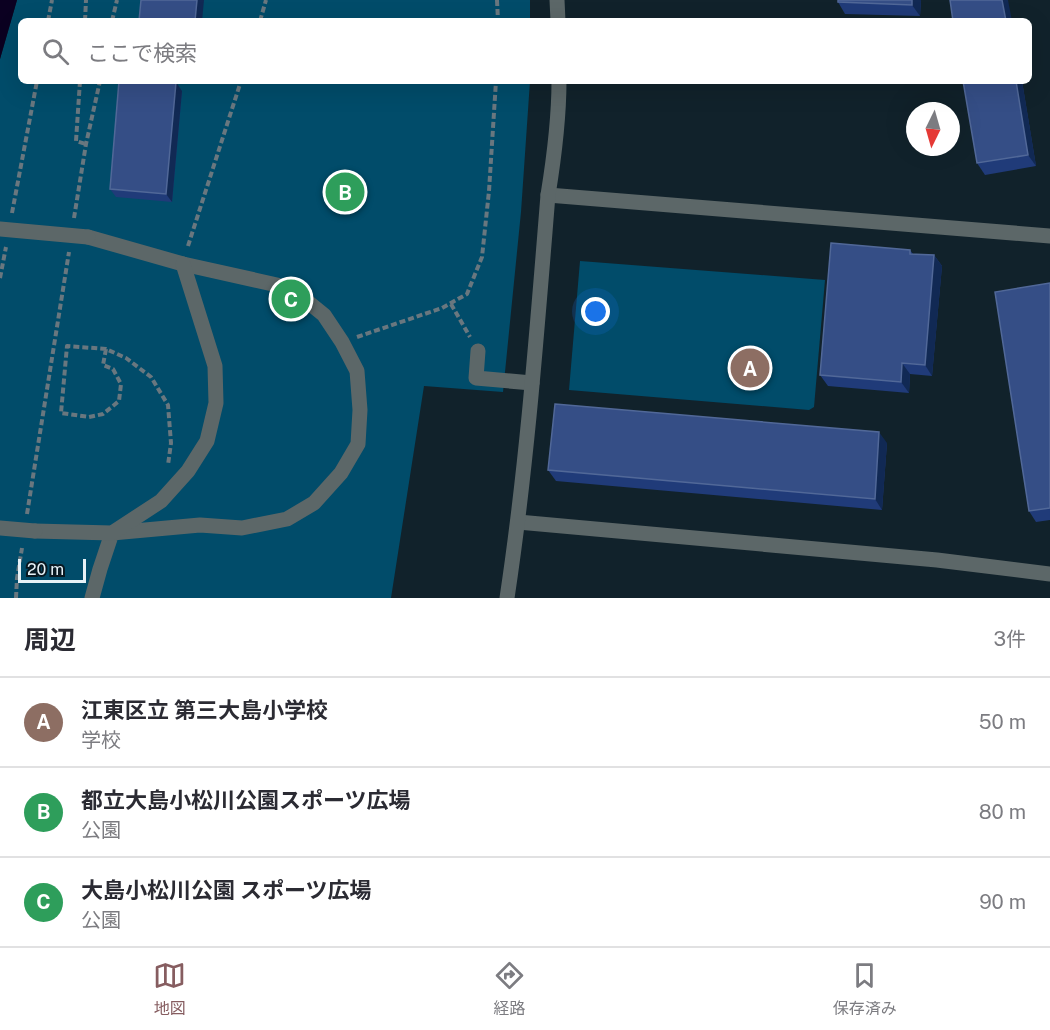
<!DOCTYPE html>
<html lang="ja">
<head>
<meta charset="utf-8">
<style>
  :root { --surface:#fff; --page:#f2f2f3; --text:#2b2b33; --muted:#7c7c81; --line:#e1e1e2; --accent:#865d60 }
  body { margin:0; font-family:"Public Sans","Noto Sans JP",sans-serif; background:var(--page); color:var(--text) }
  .compass { position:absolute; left:906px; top:102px; width:54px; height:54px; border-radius:50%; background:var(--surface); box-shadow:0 6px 24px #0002; rotate:185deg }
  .scale { position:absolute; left:18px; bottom:15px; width:68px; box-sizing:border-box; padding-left:6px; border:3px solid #e6f1f7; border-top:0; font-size:16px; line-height:21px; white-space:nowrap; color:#e6f1f7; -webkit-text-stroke:4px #081821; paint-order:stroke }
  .you { position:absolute; left:596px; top:312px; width:21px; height:21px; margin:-15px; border:4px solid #fff; border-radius:50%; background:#1a73e8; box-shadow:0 0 0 9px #1a73e833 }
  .badge { display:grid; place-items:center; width:39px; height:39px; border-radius:50%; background:var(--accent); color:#fff; font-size:20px; font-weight:700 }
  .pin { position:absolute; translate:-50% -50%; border:3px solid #fff; box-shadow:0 2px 6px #0006 }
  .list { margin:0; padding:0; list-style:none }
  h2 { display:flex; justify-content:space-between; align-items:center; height:78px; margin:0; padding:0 24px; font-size:26px }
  h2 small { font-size:20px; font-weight:400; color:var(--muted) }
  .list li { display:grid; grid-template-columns:39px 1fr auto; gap:18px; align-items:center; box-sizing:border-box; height:90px; padding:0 24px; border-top:2px solid var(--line) }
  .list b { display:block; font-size:22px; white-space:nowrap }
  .list p { margin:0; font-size:20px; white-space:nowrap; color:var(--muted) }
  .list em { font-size:20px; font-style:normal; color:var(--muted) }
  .icon { flex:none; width:33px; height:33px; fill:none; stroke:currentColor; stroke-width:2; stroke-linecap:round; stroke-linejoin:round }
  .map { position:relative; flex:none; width:1050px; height:598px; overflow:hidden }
  .search { position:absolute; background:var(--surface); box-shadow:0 6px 24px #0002; left:18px; right:18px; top:18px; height:66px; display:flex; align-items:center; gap:15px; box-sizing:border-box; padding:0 21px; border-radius:9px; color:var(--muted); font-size:22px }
  .sheet { height:348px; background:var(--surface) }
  nav { display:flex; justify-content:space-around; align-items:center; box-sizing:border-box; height:84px; border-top:2px solid var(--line); background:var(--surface); font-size:16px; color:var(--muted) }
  nav a { display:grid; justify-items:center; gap:3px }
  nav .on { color:var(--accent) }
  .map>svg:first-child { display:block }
</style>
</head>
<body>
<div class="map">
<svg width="1050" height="598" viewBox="0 0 1050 598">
  <rect width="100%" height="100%" fill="#11222b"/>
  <g fill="#014c6a">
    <path d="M17,0H530V21H21V81H530L521,212L503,392L424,386L391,598H0V59Z"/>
    <path d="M580,261L825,280L814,407L809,410L569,390Z"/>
  </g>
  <path fill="#0b0021" d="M0,0H17L0,59Z"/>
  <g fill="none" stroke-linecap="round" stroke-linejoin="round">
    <g stroke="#69777f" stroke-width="4" stroke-dasharray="6 3" stroke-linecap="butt">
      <path d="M497,0L498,21"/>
      <path d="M48,21L52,0"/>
      <path d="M85,21L86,0"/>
      <path d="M112,21L117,0"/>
      <path d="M260,21L266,0"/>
      <path d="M80,81L76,141L86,144"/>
      <path d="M12,213L37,81"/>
      <path d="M74,218L86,144L100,81"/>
      <path d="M188,246L241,81"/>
      <path d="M0,278L6,247"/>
      <path d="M451,304L470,337"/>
      <path d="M357,337L442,308L467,294L482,257L489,191L496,81"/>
      <path d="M106,349L103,365L113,369L121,384L119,401L103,414L89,417L61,413L67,346L106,349L126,358L151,377L168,405L171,443L168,465"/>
      <path d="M27,514L69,252"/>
      <path d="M16,598L17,578L22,548"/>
    </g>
    <g stroke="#5c6768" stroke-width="15">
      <path d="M88,237L183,264L277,285L308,302L324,315L342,342L357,371L360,410L358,444L341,473L314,503L287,519L242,528L200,525L112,533L100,569L92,598"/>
      <path d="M35,531L112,533L161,501L188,471L207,441L216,403L215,366L183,264"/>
    </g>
    <path stroke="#5c6768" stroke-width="15" d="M478,351L476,378L532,383"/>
    <g stroke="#5c6768" stroke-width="15">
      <path d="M557,0L558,21"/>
      <path d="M548,195L1050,236"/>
      <path d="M518,522L937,560L1050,574"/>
      <path d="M507,598C527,465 537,330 548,195C554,158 559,119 559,81"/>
    </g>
    <g stroke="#5c6768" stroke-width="15">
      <path d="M0,229L88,237"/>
      <path d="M0,528L35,531"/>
    </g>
  </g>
  <g fill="#203b79">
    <path d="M838,0H921L920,16L845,14L838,2Z"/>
    <path d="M171,81H197V83Z"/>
    <path d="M1022,81L1036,166L985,175L977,163Z"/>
    <path d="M182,91L172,202L116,197L110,189Z"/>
    <path d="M910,250L913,254L934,255L942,266L932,376L910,374L909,393L828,386L820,375Z"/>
    <path d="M1050,283V520L1036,522L1029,511Z"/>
    <path d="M887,443L882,510L556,481L548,470Z"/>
  </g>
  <g fill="#112954">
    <path d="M197,0H204L202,21H195Z"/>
    <path d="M912,0H921L920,16L912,5Z"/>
    <path d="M1002,0H1008L1012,21H1006Z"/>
    <path d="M1016,81H1022L1036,166L1028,155Z"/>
    <path d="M176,82L182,91L172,202L166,194Z"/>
    <path d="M934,255L942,266L932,376L925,365Z"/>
    <path d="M902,363L910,374L909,393L901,382Z"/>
    <path d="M879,432L887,443L882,510L875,499Z"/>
  </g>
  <g fill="#354e86" stroke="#516898" stroke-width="1.5">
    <path d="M141,0H197L195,21H139Z"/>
    <path d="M838,0H912V5L838,2Z"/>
    <path d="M950,0H1002L1006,21H953Z"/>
    <path d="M119,81L176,82L166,194L110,189Z"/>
    <path d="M963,81H1016L1028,155L977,163Z"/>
    <path d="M831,243L910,250V254L934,255L925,365L902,363L901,382L820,375Z"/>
    <path d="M1050,283V508L1029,511L995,292Z"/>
    <path d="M555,404L879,432L875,499L548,470Z"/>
  </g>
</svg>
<svg class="compass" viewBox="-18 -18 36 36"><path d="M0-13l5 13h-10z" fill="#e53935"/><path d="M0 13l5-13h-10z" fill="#7c7c81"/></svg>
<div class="scale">20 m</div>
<div class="you"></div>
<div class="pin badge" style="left:750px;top:368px;background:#8d6e63">A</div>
<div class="pin badge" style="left:345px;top:192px;background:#2e9e5b">B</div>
<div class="pin badge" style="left:291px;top:299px;background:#2e9e5b">C</div>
<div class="search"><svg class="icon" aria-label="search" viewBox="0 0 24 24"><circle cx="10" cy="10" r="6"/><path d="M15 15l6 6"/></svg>ここで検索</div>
</div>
<section class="sheet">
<h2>周辺<small>3件</small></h2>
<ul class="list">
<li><span class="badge" style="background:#8d6e63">A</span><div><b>江東区立 第三大島小学校</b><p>学校</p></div><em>50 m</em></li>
<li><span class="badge" style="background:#2e9e5b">B</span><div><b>都立大島小松川公園スポーツ広場</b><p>公園</p></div><em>80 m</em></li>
<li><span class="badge" style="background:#2e9e5b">C</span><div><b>大島小松川公園 スポーツ広場</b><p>公園</p></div><em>90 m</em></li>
</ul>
</section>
<nav>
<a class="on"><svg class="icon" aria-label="map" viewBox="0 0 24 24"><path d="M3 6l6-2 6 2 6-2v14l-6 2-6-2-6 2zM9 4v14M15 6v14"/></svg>地図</a>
<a><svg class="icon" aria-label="directions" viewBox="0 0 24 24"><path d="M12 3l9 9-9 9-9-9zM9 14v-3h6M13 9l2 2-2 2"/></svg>経路</a>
<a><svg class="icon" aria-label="saved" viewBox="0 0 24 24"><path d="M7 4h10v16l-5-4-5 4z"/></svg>保存済み</a>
</nav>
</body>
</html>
